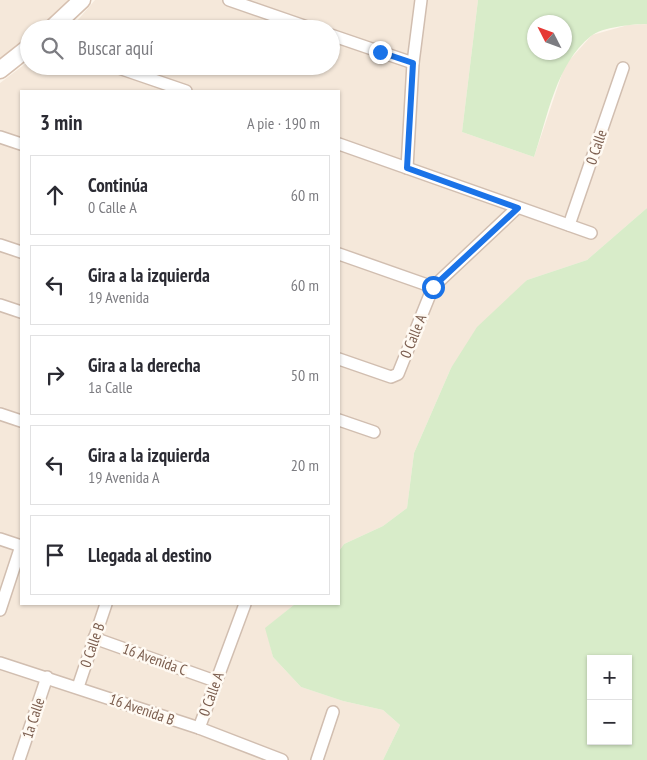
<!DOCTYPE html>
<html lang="es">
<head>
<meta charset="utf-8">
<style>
  :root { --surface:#fff; --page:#f2f2f3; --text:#2b2b33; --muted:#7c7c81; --line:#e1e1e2 }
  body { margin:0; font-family:"PT Sans Narrow",sans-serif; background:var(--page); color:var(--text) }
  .controls { position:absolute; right:15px; bottom:15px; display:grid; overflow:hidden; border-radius:0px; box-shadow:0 1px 4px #0004 }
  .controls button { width:45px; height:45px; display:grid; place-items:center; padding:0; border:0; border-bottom:1px solid var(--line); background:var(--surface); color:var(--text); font:25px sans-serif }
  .compass { position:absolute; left:527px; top:15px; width:45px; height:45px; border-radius:50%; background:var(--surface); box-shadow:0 1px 4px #0004; rotate:312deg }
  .stop { position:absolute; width:15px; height:15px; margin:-11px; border:4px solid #1a73e8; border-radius:50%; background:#fff }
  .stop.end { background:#1a73e8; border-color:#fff; box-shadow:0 1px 5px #0008 }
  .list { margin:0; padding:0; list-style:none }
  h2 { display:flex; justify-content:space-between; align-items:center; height:65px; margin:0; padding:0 20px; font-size:21px }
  h2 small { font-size:16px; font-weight:400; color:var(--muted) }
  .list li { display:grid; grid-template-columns:32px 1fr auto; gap:15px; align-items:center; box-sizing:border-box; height:80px; margin:0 10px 10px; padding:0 10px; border:1px solid var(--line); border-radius:0px }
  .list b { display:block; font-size:19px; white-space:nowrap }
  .list p { margin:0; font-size:16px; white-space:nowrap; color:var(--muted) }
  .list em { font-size:16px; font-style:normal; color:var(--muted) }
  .icon { flex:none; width:28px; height:28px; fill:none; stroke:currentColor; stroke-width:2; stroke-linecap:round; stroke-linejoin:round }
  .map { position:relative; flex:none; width:647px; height:760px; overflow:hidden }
  .search { position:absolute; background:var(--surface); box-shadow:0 1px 4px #0004; left:20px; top:20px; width:320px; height:55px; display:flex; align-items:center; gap:12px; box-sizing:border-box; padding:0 18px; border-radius:28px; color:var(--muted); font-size:19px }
  .panel { position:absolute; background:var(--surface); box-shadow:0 1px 4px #0004; left:20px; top:90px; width:320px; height:515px; border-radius:0px }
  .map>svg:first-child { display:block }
</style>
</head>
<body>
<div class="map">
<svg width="647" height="760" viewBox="0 0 647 760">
  <rect width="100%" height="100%" fill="#fdf6ec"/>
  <g fill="#f5e8da">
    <path d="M0,0H71L40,29H29V38L0,62Z"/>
    <path d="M95,0H478L462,132L534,157L565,65L592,35L628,25L647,24V208L587,260L527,280L451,368L414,453L407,508L383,526L344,544L339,551V91H21V604H295L266,628L273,657L301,687L343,701L383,710L400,725L383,760H0V83L29,61V66H331V29H70Z"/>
  </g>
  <g fill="#d8ecc9" fill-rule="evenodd">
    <path d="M478,0H647V24C633,24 602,27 591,36C556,64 548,116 534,157L462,132ZM534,22H564V52H534Z"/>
    <path d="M647,208V760H383L400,725L383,710L343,701L301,687L273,657L265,628L295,604H339V551L344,544L383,526L407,508L414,453L451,368L477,327L527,280L587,260ZM591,659H628V741H591Z"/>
  </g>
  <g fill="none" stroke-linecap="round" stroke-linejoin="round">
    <g stroke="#d1beb0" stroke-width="14">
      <g id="street">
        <path d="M229,0L313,29"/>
        <path d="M331,35L413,63"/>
        <path d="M113,66L186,91"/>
        <path d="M0,137L21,144"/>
        <path d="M339,144L591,233"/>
        <path d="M407,168L413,63L421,0"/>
        <path d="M569,225L623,68"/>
        <path d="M0,245L21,252"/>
        <path d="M339,254L433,287"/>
        <path d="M0,305L21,312"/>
        <path d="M339,359L391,377L398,374L433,287L517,208"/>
        <path d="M0,414L21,421"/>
        <path d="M339,420L374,432"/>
        <path d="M0,539L21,546"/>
        <path d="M0,610L21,546"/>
        <path d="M94,638L215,681"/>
        <path d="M0,663L199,728L282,760"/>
        <path d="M78,687L106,604"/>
        <path d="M199,728L245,604"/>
        <path d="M19,760L47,677"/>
        <path d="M317,760L333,712"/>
      </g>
    </g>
    <g stroke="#d6c0b0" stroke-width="19">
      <g id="secondary">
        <path d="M51,29L82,0"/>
        <path d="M0,70L29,47"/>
      </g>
    </g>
    <use href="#street" stroke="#fff" stroke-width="11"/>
    <use href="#secondary" stroke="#fff" stroke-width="16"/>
  </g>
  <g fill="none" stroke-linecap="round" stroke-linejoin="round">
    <path stroke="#1a73e8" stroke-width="6" d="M380,52L413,63L407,168L518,208L433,287"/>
  </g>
  <g text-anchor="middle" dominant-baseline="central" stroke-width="5" stroke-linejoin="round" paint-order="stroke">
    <g font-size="15" fill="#7a5c4d" stroke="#fffaf3">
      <text transform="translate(596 147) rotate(-71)">0 Calle</text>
      <text transform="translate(413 336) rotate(-68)">0 Calle A</text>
      <text transform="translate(92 645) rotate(-71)">0 Calle B</text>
      <text transform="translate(155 659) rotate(20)">16 Avenida C</text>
      <text transform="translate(211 694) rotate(-70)">0 Calle A</text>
      <text transform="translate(142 709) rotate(19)">16 Avenida B</text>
      <text transform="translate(33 718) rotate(-72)">1a Calle</text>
    </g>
  </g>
</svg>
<div class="controls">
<button>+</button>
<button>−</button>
</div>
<svg class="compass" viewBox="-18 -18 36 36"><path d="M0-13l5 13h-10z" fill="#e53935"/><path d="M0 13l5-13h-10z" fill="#7c7c81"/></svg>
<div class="stop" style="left:433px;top:287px"></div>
<div class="stop end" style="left:380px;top:52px"></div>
<div class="search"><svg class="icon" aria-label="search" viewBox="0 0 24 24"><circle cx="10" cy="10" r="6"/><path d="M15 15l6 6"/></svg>Buscar aquí</div>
<section class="panel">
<h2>3 min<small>A pie · 190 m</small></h2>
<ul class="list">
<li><svg class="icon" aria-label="ahead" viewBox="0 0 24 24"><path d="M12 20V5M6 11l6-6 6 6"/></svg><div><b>Continúa</b><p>0 Calle A</p></div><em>60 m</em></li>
<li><svg class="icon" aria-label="left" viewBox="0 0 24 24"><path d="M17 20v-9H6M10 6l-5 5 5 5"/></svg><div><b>Gira a la izquierda</b><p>19 Avenida</p></div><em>60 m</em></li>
<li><svg class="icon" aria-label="right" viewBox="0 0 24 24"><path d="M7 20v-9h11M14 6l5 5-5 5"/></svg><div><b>Gira a la derecha</b><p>1a Calle</p></div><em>50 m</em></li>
<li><svg class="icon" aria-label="left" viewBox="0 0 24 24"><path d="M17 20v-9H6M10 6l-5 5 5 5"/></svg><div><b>Gira a la izquierda</b><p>19 Avenida A</p></div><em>20 m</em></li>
<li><svg class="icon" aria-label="arrive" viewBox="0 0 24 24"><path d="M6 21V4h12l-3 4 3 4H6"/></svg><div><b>Llegada al destino</b></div></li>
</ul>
</section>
</div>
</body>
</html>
